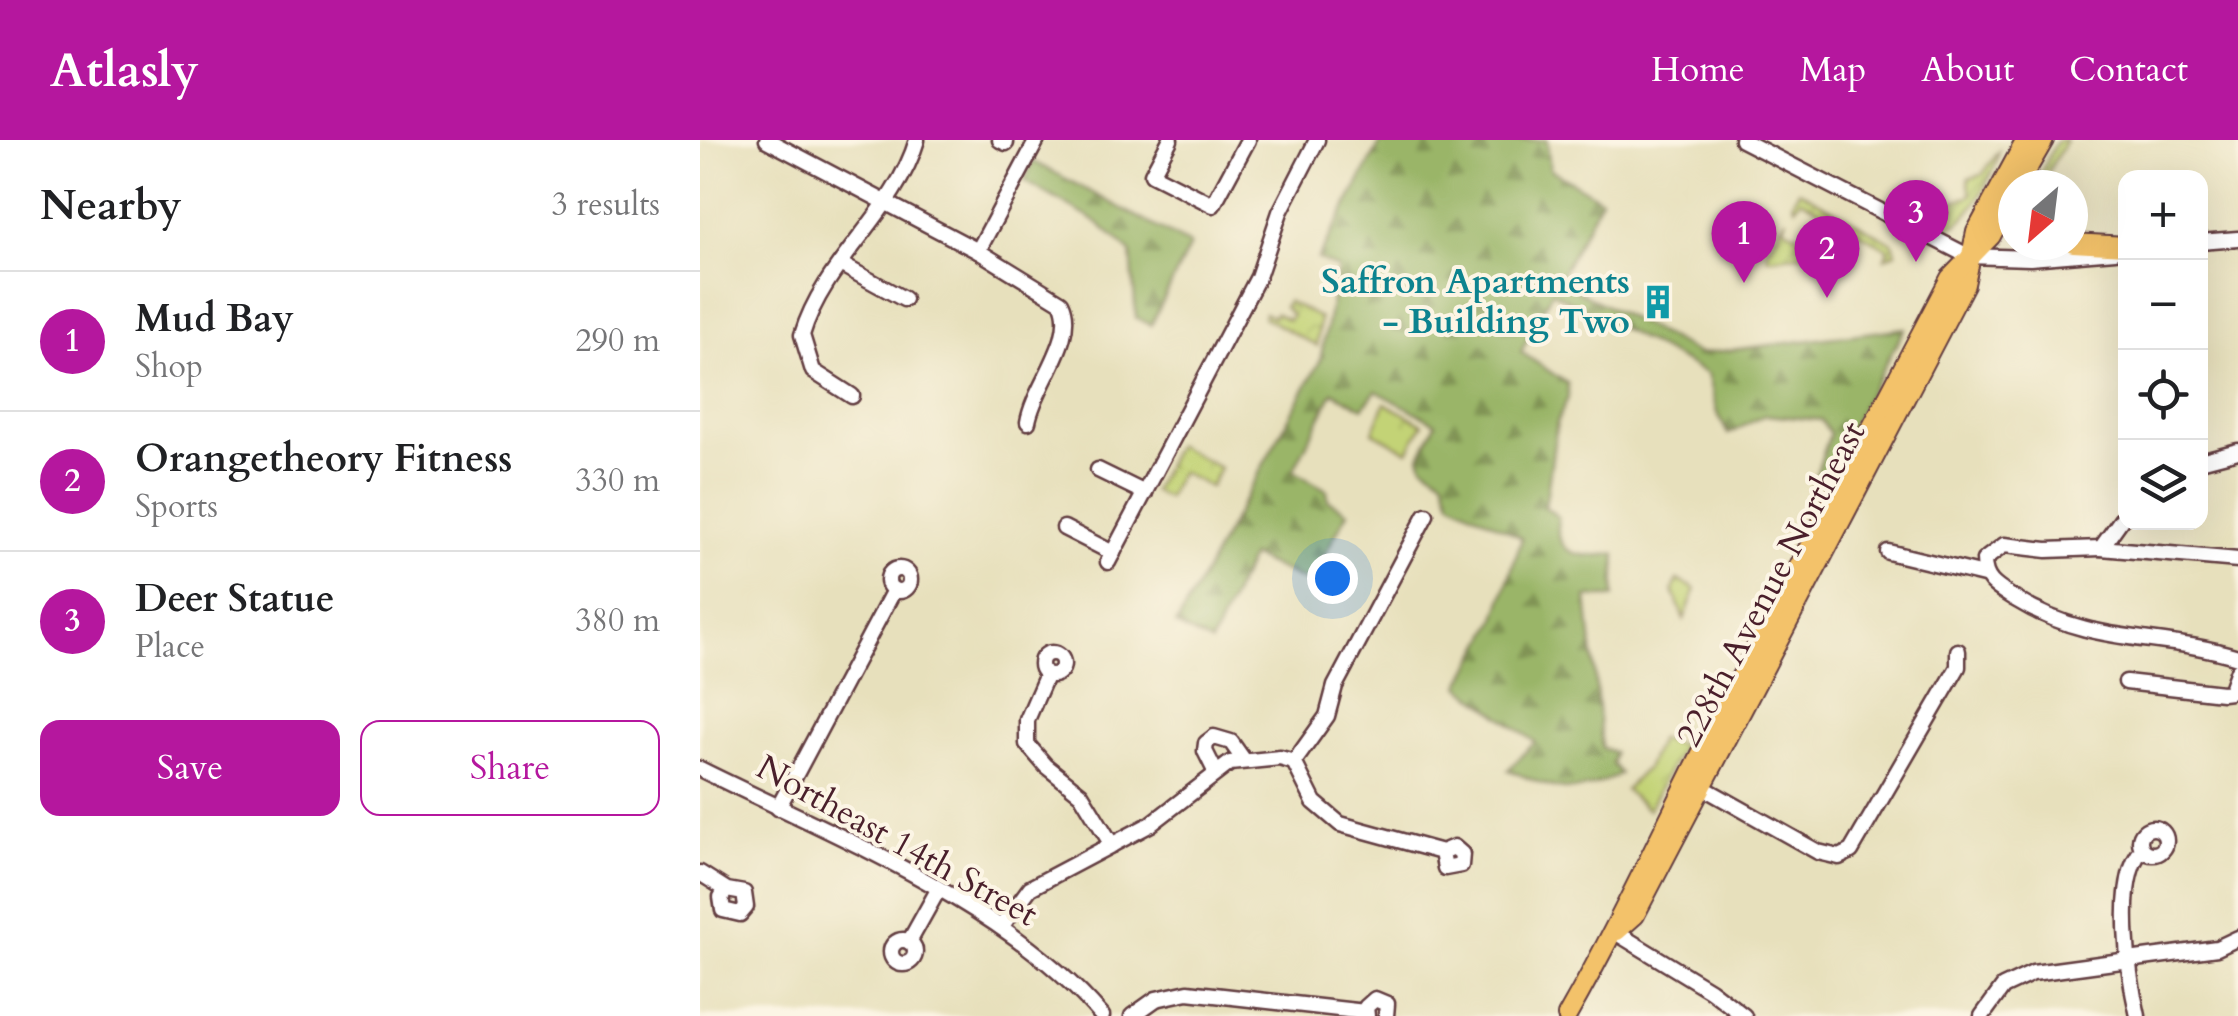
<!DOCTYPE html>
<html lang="en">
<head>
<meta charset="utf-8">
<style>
  :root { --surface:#fff; --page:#f6f6f6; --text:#202124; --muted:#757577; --line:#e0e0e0; --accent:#b5179e }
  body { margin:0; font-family:Cardo,serif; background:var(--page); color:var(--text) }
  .controls { position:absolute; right:30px; top:30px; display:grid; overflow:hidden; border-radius:20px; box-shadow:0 10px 40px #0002 }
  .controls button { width:90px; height:90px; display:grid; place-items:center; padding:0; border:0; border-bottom:2px solid var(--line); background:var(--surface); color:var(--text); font:50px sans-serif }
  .compass { position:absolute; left:1298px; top:30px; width:90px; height:90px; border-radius:50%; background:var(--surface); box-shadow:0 10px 40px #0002; rotate:208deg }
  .you { position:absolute; left:632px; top:438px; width:35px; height:35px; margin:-25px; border:8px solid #fff; border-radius:50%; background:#1a73e8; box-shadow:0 0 0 15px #1a73e833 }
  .badge { display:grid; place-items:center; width:65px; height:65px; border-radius:50%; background:var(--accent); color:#fff; font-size:32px; font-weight:700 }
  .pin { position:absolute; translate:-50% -82px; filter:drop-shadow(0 2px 5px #0008) }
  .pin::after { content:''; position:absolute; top:52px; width:35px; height:30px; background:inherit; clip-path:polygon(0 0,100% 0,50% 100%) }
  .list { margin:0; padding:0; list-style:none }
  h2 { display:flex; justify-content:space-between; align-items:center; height:130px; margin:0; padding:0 40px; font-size:42px }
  h2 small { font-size:32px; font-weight:400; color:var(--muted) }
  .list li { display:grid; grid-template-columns:65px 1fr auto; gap:30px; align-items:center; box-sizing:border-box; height:140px; padding:0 40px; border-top:2px solid var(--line) }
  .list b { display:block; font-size:38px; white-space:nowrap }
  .list p { margin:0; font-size:32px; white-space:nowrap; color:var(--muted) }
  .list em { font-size:32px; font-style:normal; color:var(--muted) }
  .actions { display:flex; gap:20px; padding:30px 40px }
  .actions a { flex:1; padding:22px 0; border:2px solid var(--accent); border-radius:20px; text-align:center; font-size:35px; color:var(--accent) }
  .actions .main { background:var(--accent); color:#fff }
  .icon { flex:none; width:55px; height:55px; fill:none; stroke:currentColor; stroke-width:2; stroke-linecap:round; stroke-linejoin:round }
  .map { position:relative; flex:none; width:1538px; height:876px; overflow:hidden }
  header { display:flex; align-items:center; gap:60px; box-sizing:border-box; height:140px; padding:0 50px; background:var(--accent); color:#fff }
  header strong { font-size:48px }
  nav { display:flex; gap:55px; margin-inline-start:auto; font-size:35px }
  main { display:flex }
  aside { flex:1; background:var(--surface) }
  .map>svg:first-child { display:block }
</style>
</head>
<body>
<header>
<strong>Atlasly</strong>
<nav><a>Home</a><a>Map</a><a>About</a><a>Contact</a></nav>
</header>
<main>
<aside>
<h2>Nearby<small>3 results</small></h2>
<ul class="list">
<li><span class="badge">1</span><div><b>Mud Bay</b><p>Shop</p></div><em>290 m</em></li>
<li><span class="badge">2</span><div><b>Orangetheory Fitness</b><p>Sports</p></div><em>330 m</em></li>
<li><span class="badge">3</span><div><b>Deer Statue</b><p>Place</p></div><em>380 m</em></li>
</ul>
<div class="actions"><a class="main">Save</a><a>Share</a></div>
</aside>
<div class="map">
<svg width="1538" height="876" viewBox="0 0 1538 876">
  <defs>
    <pattern id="forest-firs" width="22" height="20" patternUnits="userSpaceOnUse" patternTransform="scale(2.5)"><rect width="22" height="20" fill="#9ab567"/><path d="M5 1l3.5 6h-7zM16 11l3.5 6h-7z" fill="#809355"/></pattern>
    <pattern id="park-crowns" width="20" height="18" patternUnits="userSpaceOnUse" patternTransform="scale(2.5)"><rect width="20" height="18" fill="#c3d376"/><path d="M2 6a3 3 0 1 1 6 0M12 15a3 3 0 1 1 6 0" fill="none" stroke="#a9b566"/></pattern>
    <pattern id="garden-furrows" width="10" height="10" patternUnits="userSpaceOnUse" patternTransform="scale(2.5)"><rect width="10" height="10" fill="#c3d376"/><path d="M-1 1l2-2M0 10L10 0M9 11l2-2" fill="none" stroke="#a9b566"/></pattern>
  </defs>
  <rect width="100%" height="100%" fill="#fcf5e5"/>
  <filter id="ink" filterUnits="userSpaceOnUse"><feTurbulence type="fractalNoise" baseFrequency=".01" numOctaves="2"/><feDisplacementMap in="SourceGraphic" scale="20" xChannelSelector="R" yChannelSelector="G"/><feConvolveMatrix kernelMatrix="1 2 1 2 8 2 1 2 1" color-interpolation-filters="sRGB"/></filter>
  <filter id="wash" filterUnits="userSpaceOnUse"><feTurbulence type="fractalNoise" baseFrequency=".0048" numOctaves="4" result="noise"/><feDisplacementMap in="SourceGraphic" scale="40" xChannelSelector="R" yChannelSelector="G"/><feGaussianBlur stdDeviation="2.25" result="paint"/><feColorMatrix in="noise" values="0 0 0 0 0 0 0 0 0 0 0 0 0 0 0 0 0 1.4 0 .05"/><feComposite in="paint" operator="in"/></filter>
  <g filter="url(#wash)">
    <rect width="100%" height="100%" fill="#e7e0bc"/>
    <g fill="url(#forest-firs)" stroke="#726a49" stroke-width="2.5">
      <path d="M682,0H847L850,29L901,59L860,137L878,151L999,214L1205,188L1122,340L1110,352L1130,294L1121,280L1065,275L1028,294L1017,273L1007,234L852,152L821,212L868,244V258L857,282L845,367L858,377C854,419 883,417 916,414L914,457H887L902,608L914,612L912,624L920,634C872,660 855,649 808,630L835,602L760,546L795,481L822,398L751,361L744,339L723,325L720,316L736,283L676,251L663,268L633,252L593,331L627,350L628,360L648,372L609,443L551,416L511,503L476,485L620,221L638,129L618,119Z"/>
      <path d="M333,21L490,105L451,185L436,178L431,112L398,83L325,41Z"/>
    </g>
    <g fill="url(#park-crowns)" stroke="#867950" stroke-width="2.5">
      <path d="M587,161L620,178L617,206L563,177L565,173L573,177L575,173L589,180L592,175L584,167Z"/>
      <path d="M685,263L723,284L708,311L673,292Z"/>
      <path d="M476,305L520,328L510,347L480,332L467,358L453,351Z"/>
      <path d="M977,440L996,449L984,479L973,451Z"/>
      <path d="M959,599L982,605L948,670L925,650L947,627Z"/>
    </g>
    <g fill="url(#garden-furrows)" stroke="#867950" stroke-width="2.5">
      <path d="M1357,0H1366L1344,39L1345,45H1334Z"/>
      <path d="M1299,11C1299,24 1267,89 1247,87C1233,85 1215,72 1202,65L1204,61L1228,73L1271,55L1268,39L1282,35Z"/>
      <path d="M1099,50L1193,103L1196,113L1185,118L1188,109L1101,59L1095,67L1093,62Z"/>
      <path d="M1086,78L1084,87L1120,106L1136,105L1142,120L1138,119L1137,111L1068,118L1067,111Z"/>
    </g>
  </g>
  <g filter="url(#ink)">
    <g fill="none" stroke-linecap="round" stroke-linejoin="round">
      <g stroke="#623c41" stroke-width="19">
        <g id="minor">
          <path d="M67,0L278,111L361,162C379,197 334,245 328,282"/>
          <path d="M300,0L306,3"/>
          <path d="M470,0L452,34L513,65L548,0"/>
          <path d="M1042,0L1268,116L1330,118L1415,111"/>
          <path d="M1500,102L1538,99"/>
          <path d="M278,111L337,0"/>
          <path d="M140,124L204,159"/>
          <path d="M152,256L113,231L102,195C124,121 195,74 217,0"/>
          <path d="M1500,321L1538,311"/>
          <path d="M398,330L445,353"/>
          <path d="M1426,373L1401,408L1347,410L1304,405L1284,420C1284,442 1298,448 1315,459C1393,507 1458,492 1538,517"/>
          <path d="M364,388L413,413"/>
          <path d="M1401,408L1538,420"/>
          <path d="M1188,412L1284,435"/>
          <path d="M408,422L558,137L580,72L617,0"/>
          <circle cx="199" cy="440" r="11"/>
          <circle cx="352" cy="524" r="11"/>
          <path d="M347,534L327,580V604L346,626L381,654L412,705"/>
          <path d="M1426,542L1522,553L1530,552L1538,530"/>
          <path d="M594,622L614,662L640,684L742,712L754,707L762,714L761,725L745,728L742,712"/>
          <path d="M0,629C132,695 305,762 402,876"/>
          <path d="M516,633L505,611L506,603L514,597L531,602L543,619"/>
          <path d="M1002,647L1118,712L1139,717L1151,711L1258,527V511"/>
          <path d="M78,668L194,450"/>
          <circle cx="1453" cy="701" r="13"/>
          <path d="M0,733L27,750L44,753L46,767L40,774L23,770L21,757L27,750"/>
          <path d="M301,787L330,748L451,684L530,623L580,618L594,622L627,576L635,546L726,375"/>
          <path d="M915,792L1010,850L1044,876"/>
          <circle cx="203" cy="812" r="12"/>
          <path d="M209,802L238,750"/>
          <path d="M432,876L456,859L488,852L665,872"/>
          <path d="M667,876L666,867L675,859L687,864L686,876"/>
          <path d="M1282,876L1303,847L1333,833L1517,808L1538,798"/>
          <path d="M1438,876C1429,838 1414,739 1442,710"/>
        </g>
      </g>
      <g stroke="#623c41" stroke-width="22">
        <g id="major">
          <path d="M1318,45L1344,0"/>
          <path d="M1373,103L1426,106"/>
          <path d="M917,791L935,775L1265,144L1276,92L1326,0"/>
          <path d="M867,876C921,781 966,682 1016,584C1093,435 1173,287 1250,138L1291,96L1313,54"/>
        </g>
      </g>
      <use href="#minor" stroke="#fff" stroke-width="14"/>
      <use href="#major" stroke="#f3c26a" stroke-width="18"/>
    </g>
  </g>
  <defs>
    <g id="building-bare" transform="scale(2.7)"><path d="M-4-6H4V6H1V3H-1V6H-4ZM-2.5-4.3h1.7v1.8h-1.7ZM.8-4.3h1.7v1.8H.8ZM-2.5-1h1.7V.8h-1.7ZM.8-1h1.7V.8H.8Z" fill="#0f9aa8" stroke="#fcf5e5" stroke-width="2.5" paint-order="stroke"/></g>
  </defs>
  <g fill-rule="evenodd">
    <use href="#building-bare" x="958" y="162"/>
  </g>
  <g text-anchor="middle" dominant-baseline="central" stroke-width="8" stroke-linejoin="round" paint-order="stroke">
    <g font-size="35" font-weight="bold" fill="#0d838f" stroke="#fcf5e5" text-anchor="end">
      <text x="930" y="142">Saffron Apartments<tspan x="930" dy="40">- Building Two</tspan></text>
    </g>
    <g font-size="35" fill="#4a1f2b" stroke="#fcf5e5">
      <text transform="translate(1071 444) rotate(-62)">228th Avenue Northeast</text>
      <text transform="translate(197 701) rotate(29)">Northeast 14th Street</text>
    </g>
  </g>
</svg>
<div class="controls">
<button>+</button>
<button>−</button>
<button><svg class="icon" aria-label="locate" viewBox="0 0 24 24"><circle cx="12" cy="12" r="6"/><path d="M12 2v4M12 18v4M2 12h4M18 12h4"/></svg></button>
<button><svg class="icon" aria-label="layers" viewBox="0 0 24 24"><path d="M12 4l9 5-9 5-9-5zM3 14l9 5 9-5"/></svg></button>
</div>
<svg class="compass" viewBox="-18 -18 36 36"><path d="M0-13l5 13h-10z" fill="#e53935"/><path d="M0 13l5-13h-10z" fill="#757577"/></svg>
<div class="you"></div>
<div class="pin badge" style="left:1044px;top:143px">1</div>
<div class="pin badge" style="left:1127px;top:158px">2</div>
<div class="pin badge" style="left:1216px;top:122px">3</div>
</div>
</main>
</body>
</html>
